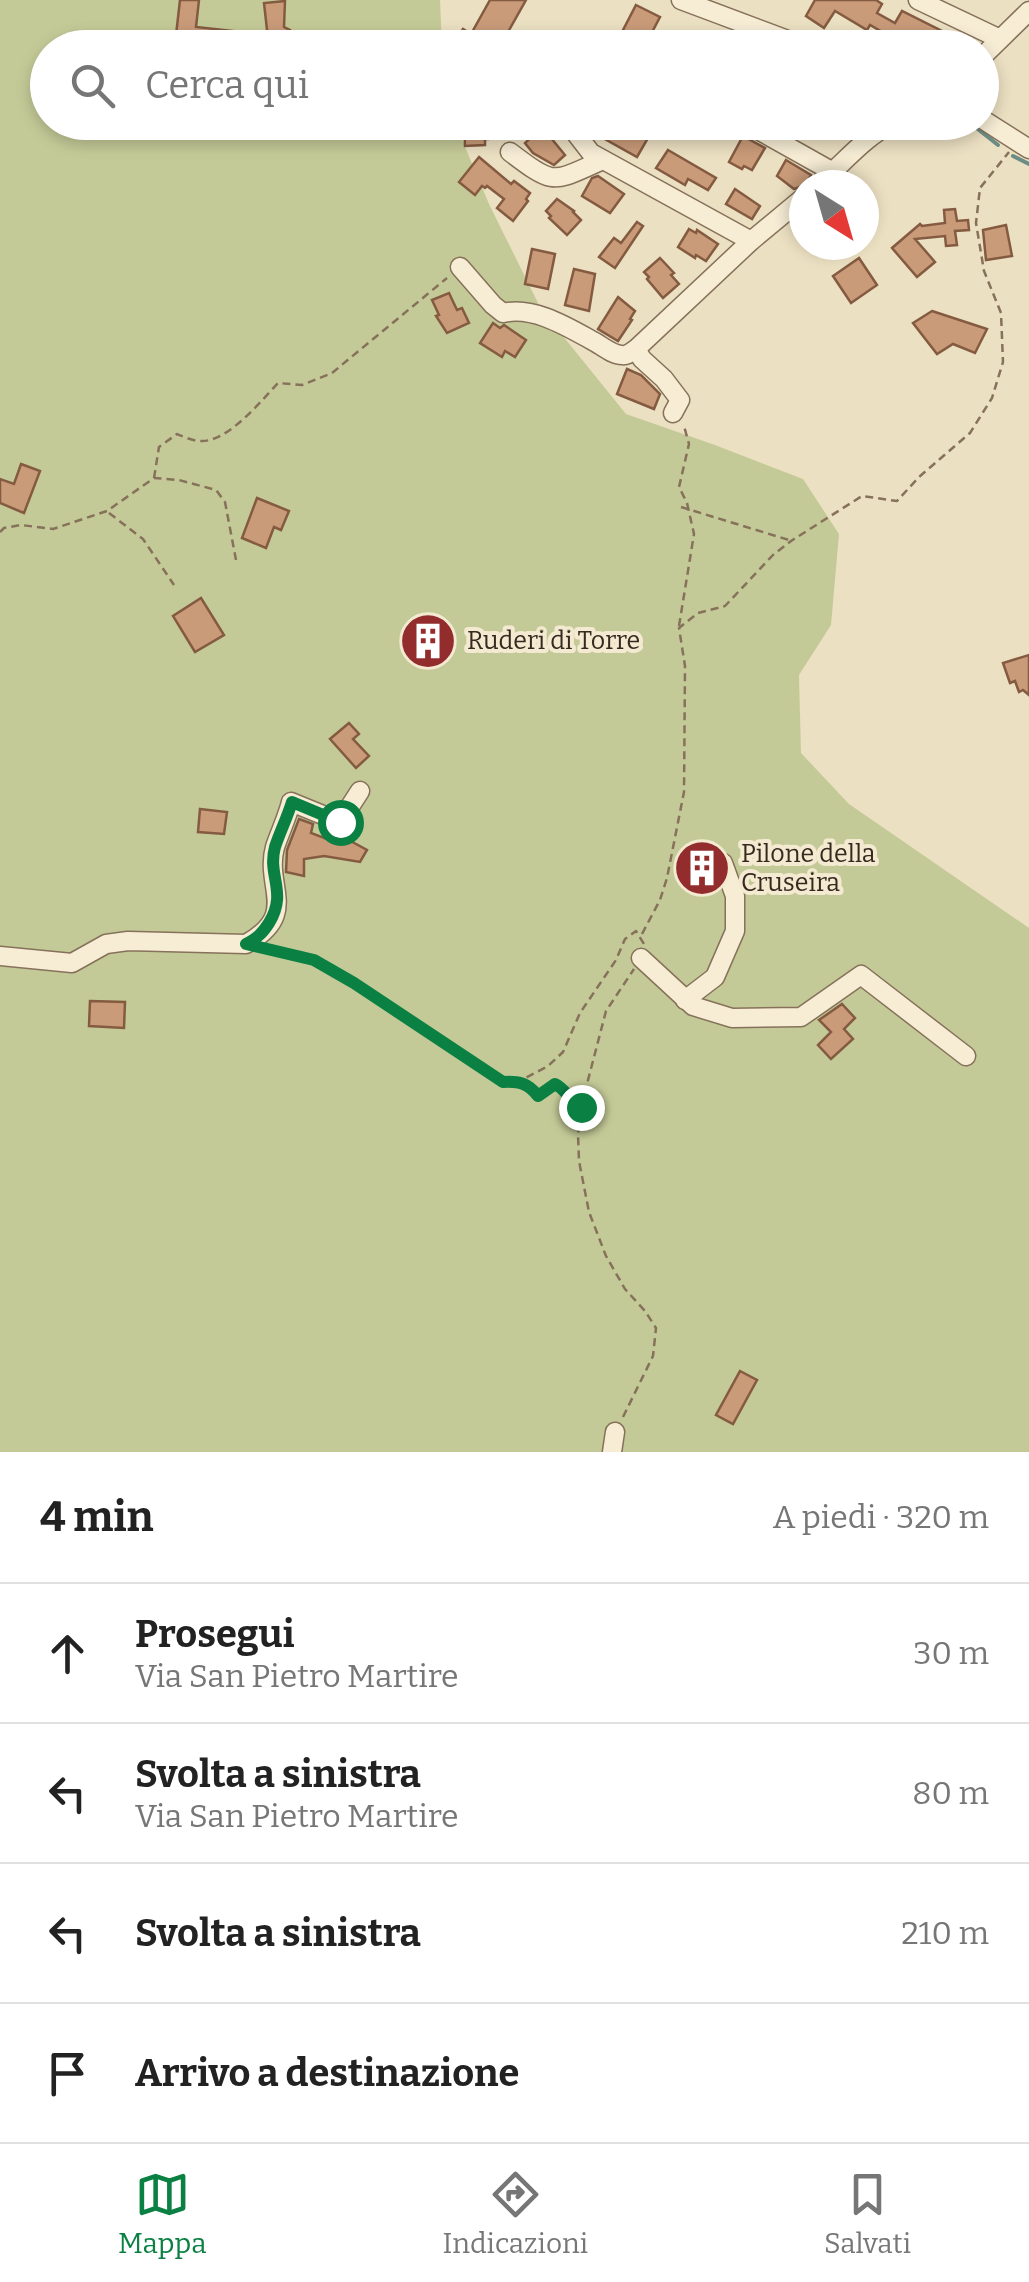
<!DOCTYPE html>
<html lang="it">
<head>
<meta charset="utf-8">
<style>
  :root { --surface:#fff; --page:#f6f6f6; --text:#222; --muted:#767676; --line:#e0e0e0; --accent:#0b8043 }
  body { margin:0; font-family:Bitter,serif; background:var(--page); color:var(--text) }
  .compass { position:absolute; left:789px; top:170px; width:90px; height:90px; border-radius:50%; background:var(--surface); box-shadow:0 5px 15px #0003; rotate:143deg }
  .stop { position:absolute; width:30px; height:30px; margin:-22px; border:8px solid #0b8043; border-radius:50%; background:#fff }
  .stop.end { background:#0b8043; border-color:#fff; box-shadow:0 2px 10px #0008 }
  .list { margin:0; padding:0; list-style:none }
  h2 { display:flex; justify-content:space-between; align-items:center; height:130px; margin:0; padding:0 40px; font-size:42px }
  h2 small { font-size:32px; font-weight:400; color:var(--muted) }
  .list li { display:grid; grid-template-columns:65px 1fr auto; gap:30px; align-items:center; box-sizing:border-box; height:140px; padding:0 40px; border-top:2px solid var(--line) }
  .list b { display:block; font-size:38px; white-space:nowrap }
  .list p { margin:0; font-size:32px; white-space:nowrap; color:var(--muted) }
  .list em { font-size:32px; font-style:normal; color:var(--muted) }
  .icon { flex:none; width:55px; height:55px; fill:none; stroke:currentColor; stroke-width:2; stroke-linecap:round; stroke-linejoin:round }
  .map { position:relative; flex:none; width:1029px; height:1452px; overflow:hidden }
  .search { position:absolute; background:var(--surface); box-shadow:0 5px 15px #0003; left:30px; right:30px; top:30px; height:110px; display:flex; align-items:center; gap:25px; box-sizing:border-box; padding:0 35px; border-radius:55px; color:var(--muted); font-size:38px }
  .sheet { height:690px; background:var(--surface) }
  nav { display:flex; justify-content:space-around; align-items:center; box-sizing:border-box; height:140px; border-top:2px solid var(--line); background:var(--surface); font-size:28px; color:var(--muted) }
  nav a { display:grid; justify-items:center; gap:5px }
  nav .on { color:var(--accent) }
  .map>svg:first-child { display:block }
</style>
</head>
<body>
<div class="map">
<svg width="1029" height="1452" viewBox="0 0 1029 1452">
  <rect width="100%" height="100%" fill="#ece0c2"/>
  <path fill="#c4ca97" d="M0,0H440L442,47L48,48V122L455,123L489,204L541,309L626,414L715,445L803,479L839,534L831,625L799,675L801,753L849,804L1029,928V1452H0Z"/>
  <g fill="none" stroke-linecap="round" stroke-linejoin="round">
    <g stroke="#6c8d85" stroke-width="4">
      <path d="M815,42L829,48"/>
      <path d="M969,122L998,145"/>
      <path d="M1013,156L1029,164"/>
    </g>
  </g>
  <g fill="#c99b79" stroke="#845b41" stroke-width="2.5">
    <path d="M180,0H199L196,27L252,33L250,48H212L175,44Z"/>
    <path d="M490,0H526L499,48H468L456,40L463,29L471,34Z"/>
    <path d="M815,0H876L882,4L877,13L895,23L902,11L946,33L938,48H904L887,39L889,36L870,25L867,30L835,11L824,28L806,16Z"/>
    <path d="M285,1L284,27L290,30L288,46L269,48L264,3Z"/>
    <path d="M636,5L660,17L650,36L671,48H628L622,44L628,33L623,30Z"/>
    <path d="M464,122H487L488,139H485V145L465,146Z"/>
    <path d="M599,122H620L648,138L637,157L594,133Z"/>
    <path d="M542,127L565,155L554,165L533,153L525,143Z"/>
    <path d="M743,136L765,148L752,170L744,166L742,169L729,162Z"/>
    <path d="M668,150L716,178L708,190L688,179L685,185L656,168Z"/>
    <path d="M479,157L511,184L514,181L530,193L526,199L528,201L513,221L497,208L504,199L487,186L485,188L482,186L475,195L459,182Z"/>
    <path d="M786,160L811,175L806,185L794,189L777,176Z"/>
    <path d="M598,176L624,194L610,213L582,196L592,178Z"/>
    <path d="M735,189L760,206L752,219L726,204Z"/>
    <path d="M557,199L574,211L573,212L581,220L567,235L549,218L551,216L546,211Z"/>
    <path d="M955,209L957,221L968,220L969,230L955,231L957,245L946,246L945,236L915,239L935,262L917,277L892,248L920,224L922,226L945,223L944,210Z"/>
    <path d="M637,222L643,226L615,268L599,257L614,238L621,243Z"/>
    <path d="M1006,225L1012,256L986,260L983,230Z"/>
    <path d="M689,229L696,233L697,230L718,244L706,261L696,255L695,258L678,247Z"/>
    <path d="M532,249L555,254L548,289L525,284Z"/>
    <path d="M660,258L674,273L671,275L679,284L663,298L647,279L649,277L644,272Z"/>
    <path d="M859,258L877,285L851,303L833,276Z"/>
    <path d="M574,269L595,274L589,311L565,305Z"/>
    <path d="M449,293L457,310L462,308L469,323L447,333L436,316L439,315L432,300Z"/>
    <path d="M618,297L635,311L630,319L632,320L618,341L598,329Z"/>
    <path d="M932,311L987,329L975,353L953,344L937,354L913,323Z"/>
    <path d="M493,323L500,328L504,325L526,340L515,357L505,351L502,357L480,343Z"/>
    <path d="M627,369L641,375L660,394L654,409L617,394Z"/>
    <path d="M21,464L40,471L24,513L0,503V479L14,484Z"/>
    <path d="M257,498L289,511L281,530L274,527L266,548L242,538Z"/>
    <path d="M201,598L224,635L195,652L173,616Z"/>
    <path d="M1029,655V695L1023,690L1019,692L1015,681L1010,683L1003,663Z"/>
    <path d="M349,723L359,734L353,739L369,756L356,768L330,739Z"/>
    <path d="M200,809L227,812L224,834L198,832Z"/>
    <path d="M299,819L313,824L311,833L340,844L345,838L367,850L360,862L324,856L304,859V876L286,872L287,850Z"/>
    <path d="M90,1001L125,1002L124,1028L89,1026Z"/>
    <path d="M842,1004L855,1018L844,1029L853,1039L831,1059L818,1045L831,1032L819,1020Z"/>
    <path d="M740,1371L757,1380L733,1424L716,1415Z"/>
  </g>
  <g fill="none" stroke-linecap="round" stroke-linejoin="round">
    <g stroke="#86715a" stroke-width="21">
      <g id="minor">
        <path d="M681,0L809,48"/>
        <path d="M918,0L1000,39"/>
        <path d="M982,57L1029,11"/>
        <path d="M982,119L1029,149"/>
        <path d="M567,122L591,153L751,241"/>
        <path d="M744,122L833,172"/>
        <path d="M510,152C556,187 552,182 603,160"/>
        <path d="M818,185C844,163 863,138 894,122"/>
        <path d="M460,267L493,305L503,313C533,306 566,326 593,341C601,345 612,355 622,355C627,356 631,352 636,349L751,241L804,197"/>
        <path d="M636,349L642,359L664,379L680,400L673,413"/>
        <path d="M0,956L72,963L106,944L128,941L246,944C300,914 264,887 275,847C280,832 287,818 291,802L340,822L360,791"/>
        <path d="M641,958L693,1006L732,1018L801,1017L861,975L966,1056"/>
        <path d="M685,1000L715,977L735,931V896L723,863"/>
        <path d="M612,1452L615,1432"/>
      </g>
    </g>
    <g stroke="#86715a" stroke-width="2.5" stroke-dasharray="8 5" stroke-linecap="butt">
      <path d="M154,478L159,447L177,434C184,437 193,441 201,441C228,442 261,401 278,383L302,385L332,373L447,278"/>
      <path d="M681,507L789,540"/>
      <path d="M109,513L143,539L174,585"/>
      <path d="M0,532L4,528L21,525L53,529L107,511L154,478L179,480L216,490L225,502L236,560"/>
      <path d="M679,626L694,534L687,503L679,487L689,444L684,426"/>
      <path d="M642,934L660,900L667,878L684,792L685,666L679,628L698,613L725,606L773,555L791,541L862,496L897,501L919,477L970,433L992,398L1003,362L1001,313L984,271L976,223L980,188L1009,152"/>
      <path d="M266,948L314,960L354,983L503,1082L520,1081L548,1066L563,1052L580,1013L616,960L625,939L636,931L644,944"/>
      <path d="M522,1082L533,1089L539,1096L555,1084C564,1089 571,1100 580,1106"/>
      <path d="M623,1417L653,1356L656,1328L645,1311L625,1289L606,1256L589,1212L579,1161L578,1134L581,1107L606,1011L634,969"/>
    </g>
    <use href="#minor" stroke="#f7edd5" stroke-width="18"/>
  </g>
  <g fill="none" stroke-linecap="round" stroke-linejoin="round">
    <path stroke="#0b8043" stroke-width="12" d="M340,822L292,802C287,818 280,832 275,847C267,876 288,892 269,923C262,934 257,938 246,944L314,960L354,983L503,1082C519,1081 528,1083 538,1096L555,1084C564,1088 571,1101 581,1107"/>
  </g>
  <defs>
    <g id="building-disc" transform="scale(2.875)"><circle r="9.5" fill="#932c2d" stroke="#f4ead2"/><path d="M-4-6H4V6H1V3H-1V6H-4ZM-2.5-4.3h1.7v1.8h-1.7ZM.8-4.3h1.7v1.8H.8ZM-2.5-1h1.7V.8h-1.7ZM.8-1h1.7V.8H.8Z" fill="#fff"/></g>
  </defs>
  <g fill-rule="evenodd">
    <use href="#building-disc" x="428" y="641"/>
    <use href="#building-disc" x="702" y="868"/>
  </g>
  <g text-anchor="middle" dominant-baseline="central" stroke-width="8" stroke-linejoin="round" paint-order="stroke">
    <g font-size="25" fill="#36291e" stroke="#f4ead2" text-anchor="start">
      <text x="467" y="641">Ruderi di Torre</text>
      <text x="741" y="854">Pilone della<tspan x="741" dy="29">Cruseira</tspan></text>
    </g>
  </g>
</svg>
<svg class="compass" viewBox="-18 -18 36 36"><path d="M0-13l5 13h-10z" fill="#e53935"/><path d="M0 13l5-13h-10z" fill="#767676"/></svg>
<div class="stop" style="left:340px;top:822px"></div>
<div class="stop end" style="left:581px;top:1107px"></div>
<div class="search"><svg class="icon" aria-label="search" viewBox="0 0 24 24"><circle cx="10" cy="10" r="6"/><path d="M15 15l6 6"/></svg>Cerca qui</div>
</div>
<section class="sheet">
<h2>4 min<small>A piedi · 320 m</small></h2>
<ul class="list">
<li><svg class="icon" aria-label="ahead" viewBox="0 0 24 24"><path d="M12 20V5M6 11l6-6 6 6"/></svg><div><b>Prosegui</b><p>Via San Pietro Martire</p></div><em>30 m</em></li>
<li><svg class="icon" aria-label="left" viewBox="0 0 24 24"><path d="M17 20v-9H6M10 6l-5 5 5 5"/></svg><div><b>Svolta a sinistra</b><p>Via San Pietro Martire</p></div><em>80 m</em></li>
<li><svg class="icon" aria-label="left" viewBox="0 0 24 24"><path d="M17 20v-9H6M10 6l-5 5 5 5"/></svg><div><b>Svolta a sinistra</b></div><em>210 m</em></li>
<li><svg class="icon" aria-label="arrive" viewBox="0 0 24 24"><path d="M6 21V4h12l-3 4 3 4H6"/></svg><div><b>Arrivo a destinazione</b></div></li>
</ul>
</section>
<nav>
<a class="on"><svg class="icon" aria-label="map" viewBox="0 0 24 24"><path d="M3 6l6-2 6 2 6-2v14l-6 2-6-2-6 2zM9 4v14M15 6v14"/></svg>Mappa</a>
<a><svg class="icon" aria-label="directions" viewBox="0 0 24 24"><path d="M12 3l9 9-9 9-9-9zM9 14v-3h6M13 9l2 2-2 2"/></svg>Indicazioni</a>
<a><svg class="icon" aria-label="saved" viewBox="0 0 24 24"><path d="M7 4h10v16l-5-4-5 4z"/></svg>Salvati</a>
</nav>
</body>
</html>
